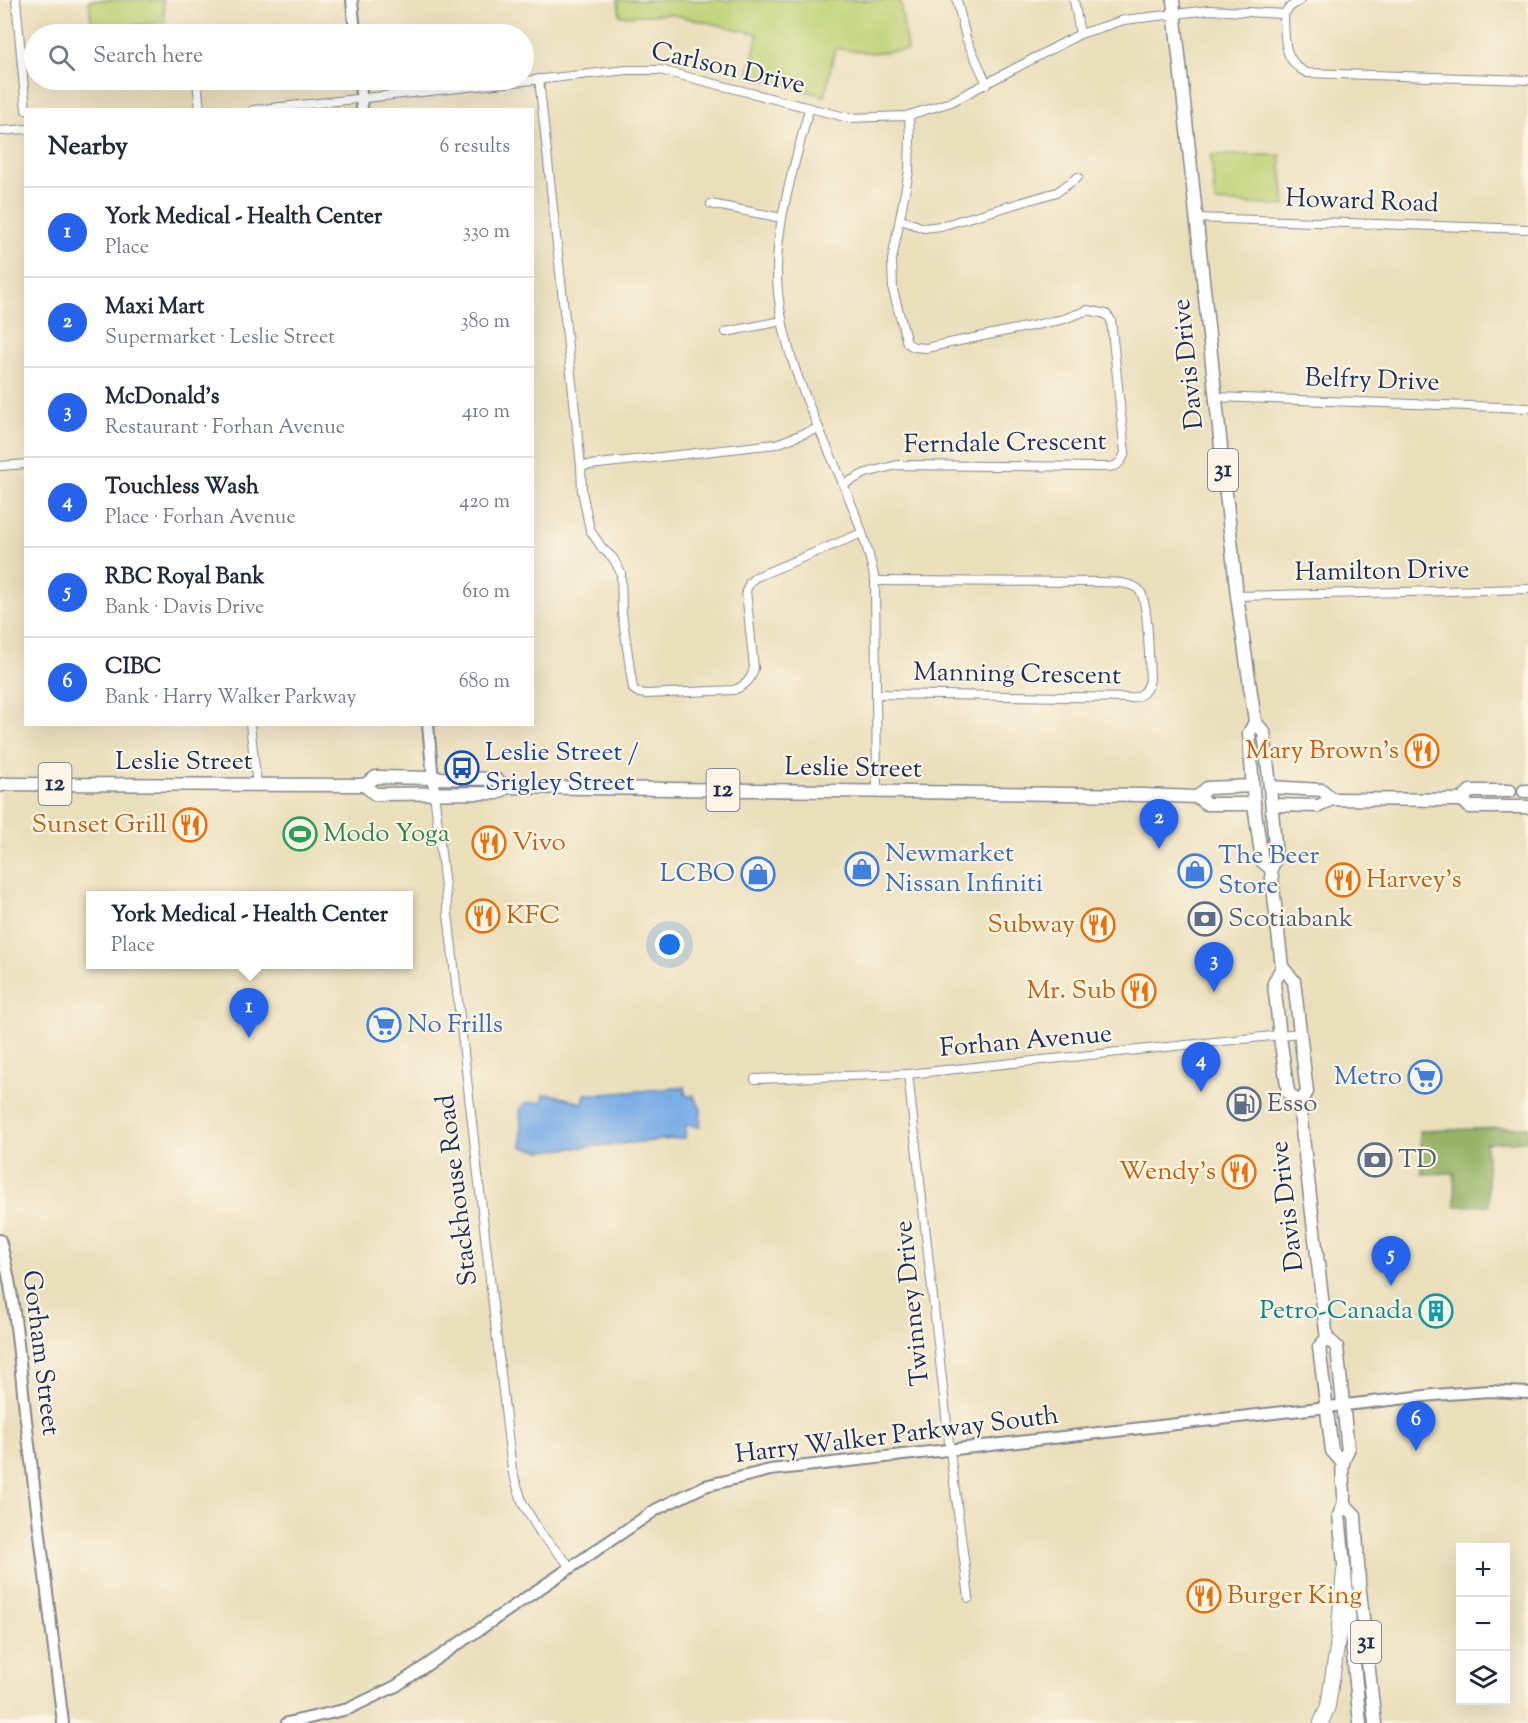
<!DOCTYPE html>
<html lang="en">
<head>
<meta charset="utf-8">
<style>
  :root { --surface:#fff; --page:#f6f6f7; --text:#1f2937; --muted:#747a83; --line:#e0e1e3; --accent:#2563eb }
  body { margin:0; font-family:"Sorts Mill Goudy",serif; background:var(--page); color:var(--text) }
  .controls { position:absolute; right:18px; bottom:18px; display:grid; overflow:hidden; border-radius:0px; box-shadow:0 6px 24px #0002 }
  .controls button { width:54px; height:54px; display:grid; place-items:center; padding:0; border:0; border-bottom:2px solid var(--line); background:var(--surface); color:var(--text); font:30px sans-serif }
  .you { position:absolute; left:670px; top:945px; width:21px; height:21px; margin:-15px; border:4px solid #fff; border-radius:50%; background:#1a73e8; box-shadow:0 0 0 9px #1a73e833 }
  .badge { display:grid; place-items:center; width:39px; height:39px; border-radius:50%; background:var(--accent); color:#fff; font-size:20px; font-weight:700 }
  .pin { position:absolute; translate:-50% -50px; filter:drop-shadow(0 2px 3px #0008) }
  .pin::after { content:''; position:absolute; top:32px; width:21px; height:18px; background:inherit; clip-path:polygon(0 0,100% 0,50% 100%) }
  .popup { position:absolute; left:86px; top:891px; width:327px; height:78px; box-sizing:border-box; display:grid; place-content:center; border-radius:0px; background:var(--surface); filter:drop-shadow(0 2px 4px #0005); font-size:20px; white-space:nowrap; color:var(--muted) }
  .popup b { font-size:22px; color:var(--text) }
  .popup::after { content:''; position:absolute; left:50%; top:100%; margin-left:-12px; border:12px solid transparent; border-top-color:var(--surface) }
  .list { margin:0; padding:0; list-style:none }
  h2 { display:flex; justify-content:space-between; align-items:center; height:78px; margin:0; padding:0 24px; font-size:26px }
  h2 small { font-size:20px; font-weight:400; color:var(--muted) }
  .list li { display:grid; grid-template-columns:39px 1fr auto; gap:18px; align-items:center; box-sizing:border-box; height:90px; padding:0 24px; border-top:2px solid var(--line) }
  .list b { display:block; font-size:22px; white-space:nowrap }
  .list p { margin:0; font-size:20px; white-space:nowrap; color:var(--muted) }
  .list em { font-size:20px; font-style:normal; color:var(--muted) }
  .icon { flex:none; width:33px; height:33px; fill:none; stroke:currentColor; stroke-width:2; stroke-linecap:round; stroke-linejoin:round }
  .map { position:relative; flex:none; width:1528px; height:1723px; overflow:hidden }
  .search { position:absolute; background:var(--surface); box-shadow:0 6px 24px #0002; left:24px; top:24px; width:510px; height:66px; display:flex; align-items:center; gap:15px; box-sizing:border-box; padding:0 21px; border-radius:33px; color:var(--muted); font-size:22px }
  .panel { position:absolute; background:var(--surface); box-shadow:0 6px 24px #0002; left:24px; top:108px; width:510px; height:618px; border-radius:0px }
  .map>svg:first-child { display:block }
</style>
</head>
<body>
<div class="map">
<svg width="1528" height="1723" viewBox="0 0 1528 1723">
  <rect width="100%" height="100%" fill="#fcf5e5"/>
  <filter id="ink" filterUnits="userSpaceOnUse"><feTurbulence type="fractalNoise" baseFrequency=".0167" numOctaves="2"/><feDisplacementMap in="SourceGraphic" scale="12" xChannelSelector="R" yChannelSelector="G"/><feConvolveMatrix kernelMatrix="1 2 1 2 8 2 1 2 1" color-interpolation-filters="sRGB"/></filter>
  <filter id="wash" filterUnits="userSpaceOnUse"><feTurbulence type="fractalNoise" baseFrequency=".008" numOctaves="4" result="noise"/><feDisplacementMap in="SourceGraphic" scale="24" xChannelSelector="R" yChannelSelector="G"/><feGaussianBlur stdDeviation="1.35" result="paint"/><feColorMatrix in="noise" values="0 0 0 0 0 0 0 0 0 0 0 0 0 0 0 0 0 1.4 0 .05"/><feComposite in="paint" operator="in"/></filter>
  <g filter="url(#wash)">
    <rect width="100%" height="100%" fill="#eadfbb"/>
    <g fill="#bed174" stroke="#6c8069" stroke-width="1.5">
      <path d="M89,0H163L165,22L92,29Z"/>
      <path d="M618,0H900L907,50L872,53L835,48L825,96L748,76L758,34L670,14L620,16Z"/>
      <path d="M1211,155H1280L1285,206L1215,202Z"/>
    </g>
    <path fill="#96b366" stroke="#587162" stroke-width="1.5" d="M1528,1127V1141L1486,1143L1489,1205L1455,1206L1454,1173L1422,1174L1420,1131Z"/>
    <path fill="#7aade6" stroke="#4a6ea2" stroke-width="1.5" d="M685,1087V1093L689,1097L693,1095L701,1109L700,1127L686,1125L685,1138L541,1151L522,1147L520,1108L526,1103L542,1102L544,1095L551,1094L583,1103L585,1094H603Z"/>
  </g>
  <g filter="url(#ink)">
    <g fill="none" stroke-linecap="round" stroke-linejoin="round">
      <g stroke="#82878c" stroke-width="10">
        <g id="street">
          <path d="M16,0L26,110"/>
          <path d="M957,0L966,38L987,84"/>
          <path d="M1074,0L1080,34"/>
          <path d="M1284,14C1285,38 1282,61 1307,73L1528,80"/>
          <path d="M1284,14L1290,7L1301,0"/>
          <path d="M539,79L581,466L582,491L590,530L602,548L613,558L621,573L622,613L633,689L639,693L647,694L734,690C746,685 751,680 754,668L746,591L750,582L756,577L862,533"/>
          <path d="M197,80L200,110"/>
          <path d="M809,109C794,169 772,230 778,292C787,395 856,481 875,581L877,792"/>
          <path d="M253,110L627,70H660L849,118L906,116L951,102L1080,34L1124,20L1209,10L1284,14"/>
          <path d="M0,131L26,129"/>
          <path d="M711,204L782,218"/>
          <path d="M1195,218L1528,229"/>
          <path d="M901,220L924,228L941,226L1057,192L1078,177"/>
          <path d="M726,332L782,321"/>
          <path d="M1215,397L1528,408"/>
          <path d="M0,466L26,464"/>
          <path d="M581,466L776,444L819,428"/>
          <path d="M844,484L866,473L897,465L1099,467C1113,467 1119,468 1125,453L1111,320L1106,314L1088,310L1064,319L926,348L914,347L907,343L893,290L892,260L909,171L910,139L909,115"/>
          <path d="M875,581L1100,582C1111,583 1132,581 1140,591C1149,604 1149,662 1150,680C1146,692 1143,696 1130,698L876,694"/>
          <path d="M1237,596L1528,589"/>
          <path d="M250,724L257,785"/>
          <path d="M434,792L512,1470L523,1504L541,1534L570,1566"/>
          <path d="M908,1074L950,1451L969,1598"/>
          <path d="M755,1079L908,1074L1300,1033"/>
        </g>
      </g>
      <g stroke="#82878c" stroke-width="14">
        <g id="secondary">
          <path d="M352,0L355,34"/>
          <path d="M360,80L362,110"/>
          <path d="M428,724L434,792"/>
          <path d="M0,1240C16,1299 19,1359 26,1420C38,1521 51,1622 63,1723"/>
          <path d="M287,1723L348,1709L396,1686L657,1509L705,1486L770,1470L1434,1395L1489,1391L1528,1393"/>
        </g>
      </g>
      <g stroke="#82878c" stroke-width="15">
        <g id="primary">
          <path d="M1173,0L1237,596L1254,714L1255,722L1249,733L1254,804L1262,861L1271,869"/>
          <path d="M1255,722L1264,732L1270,787L1276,857L1271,869L1282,967L1294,981L1307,1092L1299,1104"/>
          <path d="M364,785L375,794L497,793L508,787"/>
          <path d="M0,786L4,784L364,785L376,777L495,779L508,787L1143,795L1197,797L1207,804H1254"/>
          <path d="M1270,787L1322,790L1332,799"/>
          <path d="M1524,791H1528"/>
          <path d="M1197,797L1207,788L1252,786"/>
          <path d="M1462,800L1470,791H1510"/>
          <path d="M1272,805L1319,806L1332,799L1462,800L1470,807H1528"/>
          <path d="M1282,967L1274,983L1280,1037L1288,1092L1299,1104L1326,1331L1327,1338L1319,1347L1332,1451L1341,1461"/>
          <path d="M1327,1338L1337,1347L1348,1450C1334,1474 1352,1493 1339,1515L1360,1723"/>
          <path d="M1345,1505L1355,1515L1359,1583L1375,1723"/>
        </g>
      </g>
      <g stroke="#82878c" stroke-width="16">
        <path id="highway" d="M1321,1723L1328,1706L1337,1647L1344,1571"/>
      </g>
      <use href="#street" stroke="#fff" stroke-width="8"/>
      <use href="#secondary" stroke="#fff" stroke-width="10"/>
      <use href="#primary" stroke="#fff" stroke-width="12"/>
      <use href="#highway" stroke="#fff" stroke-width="14"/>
    </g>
  </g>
  <defs>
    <g id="restaurant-ring" transform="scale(1.725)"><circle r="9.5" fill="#fcf5e5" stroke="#e8710a" stroke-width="1.5"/><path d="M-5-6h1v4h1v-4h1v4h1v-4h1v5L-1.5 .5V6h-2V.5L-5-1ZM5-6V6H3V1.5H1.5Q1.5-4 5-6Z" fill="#e8710a"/></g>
    <g id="bus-ring" transform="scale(1.725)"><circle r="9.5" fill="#fcf5e5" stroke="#1a4fb4" stroke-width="1.5"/><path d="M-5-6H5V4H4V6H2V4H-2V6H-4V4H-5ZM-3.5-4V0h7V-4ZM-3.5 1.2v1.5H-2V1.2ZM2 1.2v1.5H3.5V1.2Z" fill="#1a4fb4"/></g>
    <g id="stadium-ring" transform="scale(1.725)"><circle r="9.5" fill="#fcf5e5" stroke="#2e9e5b" stroke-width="1.5"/><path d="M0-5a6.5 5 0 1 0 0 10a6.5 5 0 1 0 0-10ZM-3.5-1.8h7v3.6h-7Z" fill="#2e9e5b"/></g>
    <g id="shop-ring" transform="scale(1.725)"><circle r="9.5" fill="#fcf5e5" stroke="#3f7fe0" stroke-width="1.5"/><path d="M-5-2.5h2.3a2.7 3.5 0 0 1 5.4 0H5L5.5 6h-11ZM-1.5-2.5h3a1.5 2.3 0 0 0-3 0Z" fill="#3f7fe0"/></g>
    <g id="bank-ring" transform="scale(1.725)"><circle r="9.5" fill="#fcf5e5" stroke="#5c6f8a" stroke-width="1.5"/><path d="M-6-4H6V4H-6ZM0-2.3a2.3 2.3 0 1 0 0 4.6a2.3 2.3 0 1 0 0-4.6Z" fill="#5c6f8a"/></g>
    <g id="supermarket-ring" transform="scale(1.725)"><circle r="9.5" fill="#fcf5e5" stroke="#3f7fe0" stroke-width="1.5"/><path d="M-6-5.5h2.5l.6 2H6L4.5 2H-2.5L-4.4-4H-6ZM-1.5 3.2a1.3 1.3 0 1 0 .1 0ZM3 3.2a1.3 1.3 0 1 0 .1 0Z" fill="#3f7fe0"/></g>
    <g id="fuel-ring" transform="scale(1.725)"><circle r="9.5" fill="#fcf5e5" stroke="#5c6f8a" stroke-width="1.5"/><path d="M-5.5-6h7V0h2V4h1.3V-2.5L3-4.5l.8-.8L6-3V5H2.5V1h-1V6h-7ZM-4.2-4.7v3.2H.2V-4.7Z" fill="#5c6f8a"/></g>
    <g id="building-ring" transform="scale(1.725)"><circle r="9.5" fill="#fcf5e5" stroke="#0f9aa8" stroke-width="1.5"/><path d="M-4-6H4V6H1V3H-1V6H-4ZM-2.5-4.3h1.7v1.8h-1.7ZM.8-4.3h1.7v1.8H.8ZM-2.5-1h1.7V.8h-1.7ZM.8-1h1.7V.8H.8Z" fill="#0f9aa8"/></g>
  </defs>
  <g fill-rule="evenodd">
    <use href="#restaurant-ring" x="1422" y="751"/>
    <use href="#bus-ring" x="462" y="768"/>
    <use href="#restaurant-ring" x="190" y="825"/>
    <use href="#stadium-ring" x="300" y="834"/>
    <use href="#restaurant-ring" x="489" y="843"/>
    <use href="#shop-ring" x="862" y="869"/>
    <use href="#shop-ring" x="1195" y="871"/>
    <use href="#shop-ring" x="758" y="874"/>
    <use href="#restaurant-ring" x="1343" y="880"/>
    <use href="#restaurant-ring" x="483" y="916"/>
    <use href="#bank-ring" x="1205" y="919"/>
    <use href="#restaurant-ring" x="1098" y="925"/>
    <use href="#restaurant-ring" x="1139" y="991"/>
    <use href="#supermarket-ring" x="384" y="1025"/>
    <use href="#supermarket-ring" x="1425" y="1077"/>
    <use href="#fuel-ring" x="1244" y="1104"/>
    <use href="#bank-ring" x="1375" y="1160"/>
    <use href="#restaurant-ring" x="1239" y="1172"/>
    <use href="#building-ring" x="1436" y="1311"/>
    <use href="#restaurant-ring" x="1204" y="1596"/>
  </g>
  <g text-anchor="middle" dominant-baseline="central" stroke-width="4.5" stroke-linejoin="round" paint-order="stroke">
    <g fill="#fcf5e5" stroke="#5e6a86" stroke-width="1.5">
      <rect x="1208" y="449" width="30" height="42" rx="4.5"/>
      <rect x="38.5" y="763" width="33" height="42" rx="4.5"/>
      <rect x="706.5" y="769" width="33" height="42" rx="4.5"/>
      <rect x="1351" y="1621" width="30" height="42" rx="4.5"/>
    </g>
    <g font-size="24" font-weight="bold" fill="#1b2f5e">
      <text x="1223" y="470">31</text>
      <text x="55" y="784">12</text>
      <text x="723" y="790">12</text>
      <text x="1366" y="1642">31</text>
    </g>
    <g font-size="26" fill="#1b2f5e" stroke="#fcf5e5">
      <text transform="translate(728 69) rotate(13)">Carlson Drive</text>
      <text transform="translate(1362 202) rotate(2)">Howard Road</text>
      <text transform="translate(1189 364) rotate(-96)">Davis Drive</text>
      <text transform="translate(1372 381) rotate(2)">Belfry Drive</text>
      <text transform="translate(1005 444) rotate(-1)">Ferndale Crescent</text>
      <text transform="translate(1382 572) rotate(-1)">Hamilton Drive</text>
      <text transform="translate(1017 675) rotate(1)">Manning Crescent</text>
      <text x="184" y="762">Leslie Street</text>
      <text transform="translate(853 769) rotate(1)">Leslie Street</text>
      <text transform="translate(1026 1042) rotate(-5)">Forhan Avenue</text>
      <text transform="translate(458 1190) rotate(-97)">Stackhouse Road</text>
      <text transform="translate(1288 1206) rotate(-97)">Davis Drive</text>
      <text transform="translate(913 1303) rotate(-96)">Twinney Drive</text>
      <text transform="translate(40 1353) rotate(83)">Gorham Street</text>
      <text transform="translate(897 1436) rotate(-7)">Harry Walker Parkway South</text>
    </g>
    <g font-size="26" fill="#c56008" stroke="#fcf5e5" text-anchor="end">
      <text x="1399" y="751">Mary Brown's</text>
      <text x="167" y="825">Sunset Grill</text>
      <text x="512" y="843" text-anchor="start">Vivo</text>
      <text x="1366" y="880" text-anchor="start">Harvey's</text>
      <text x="506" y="916" text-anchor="start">KFC</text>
      <text x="1075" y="925">Subway</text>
      <text x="1116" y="991">Mr. Sub</text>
      <text x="1216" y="1172">Wendy's</text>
      <text x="1227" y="1596" text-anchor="start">Burger King</text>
    </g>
    <g font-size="26" fill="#164399" stroke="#fcf5e5" text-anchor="start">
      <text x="485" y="753">Leslie Street /<tspan x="485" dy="30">Srigley Street</tspan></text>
    </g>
    <g font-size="26" fill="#27864d" stroke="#fcf5e5" text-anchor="start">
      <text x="323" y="834">Modo Yoga</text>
    </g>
    <g font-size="26" fill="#366cbe" stroke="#fcf5e5" text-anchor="start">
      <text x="885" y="854">Newmarket<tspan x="885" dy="30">Nissan Infiniti</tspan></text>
      <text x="1218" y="856">The Beer<tspan x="1218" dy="30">Store</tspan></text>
      <text x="735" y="874" text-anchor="end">LCBO</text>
      <text x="407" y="1025">No Frills</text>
      <text x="1402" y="1077" text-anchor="end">Metro</text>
    </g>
    <g font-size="26" fill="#4e5e75" stroke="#fcf5e5" text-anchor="start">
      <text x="1228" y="919">Scotiabank</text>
      <text x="1267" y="1104">Esso</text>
      <text x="1398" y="1160">TD</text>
    </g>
    <g font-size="26" fill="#0d838f" stroke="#fcf5e5" text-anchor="end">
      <text x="1413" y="1311">Petro-Canada</text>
    </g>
  </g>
</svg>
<div class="controls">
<button>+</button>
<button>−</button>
<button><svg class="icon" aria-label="layers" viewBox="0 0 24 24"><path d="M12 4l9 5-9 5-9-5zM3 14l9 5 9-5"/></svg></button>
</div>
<div class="you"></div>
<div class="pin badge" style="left:249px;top:1038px">1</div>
<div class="popup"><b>York Medical - Health Center</b>Place</div>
<div class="pin badge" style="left:1159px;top:849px">2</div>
<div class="pin badge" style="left:1214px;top:992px">3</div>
<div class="pin badge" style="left:1201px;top:1092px">4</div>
<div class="pin badge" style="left:1391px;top:1286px">5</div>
<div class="pin badge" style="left:1416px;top:1451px">6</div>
<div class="search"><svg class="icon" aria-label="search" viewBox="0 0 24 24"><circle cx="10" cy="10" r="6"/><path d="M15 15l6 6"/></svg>Search here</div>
<section class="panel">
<h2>Nearby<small>6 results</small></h2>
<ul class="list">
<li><span class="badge">1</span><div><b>York Medical - Health Center</b><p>Place</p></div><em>330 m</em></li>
<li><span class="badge">2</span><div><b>Maxi Mart</b><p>Supermarket · Leslie Street</p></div><em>380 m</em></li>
<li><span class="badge">3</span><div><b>McDonald's</b><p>Restaurant · Forhan Avenue</p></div><em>410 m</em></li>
<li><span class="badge">4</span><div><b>Touchless Wash</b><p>Place · Forhan Avenue</p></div><em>420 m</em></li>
<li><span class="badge">5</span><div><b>RBC Royal Bank</b><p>Bank · Davis Drive</p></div><em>610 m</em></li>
<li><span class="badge">6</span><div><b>CIBC</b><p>Bank · Harry Walker Parkway</p></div><em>680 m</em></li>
</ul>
</section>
</div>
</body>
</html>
